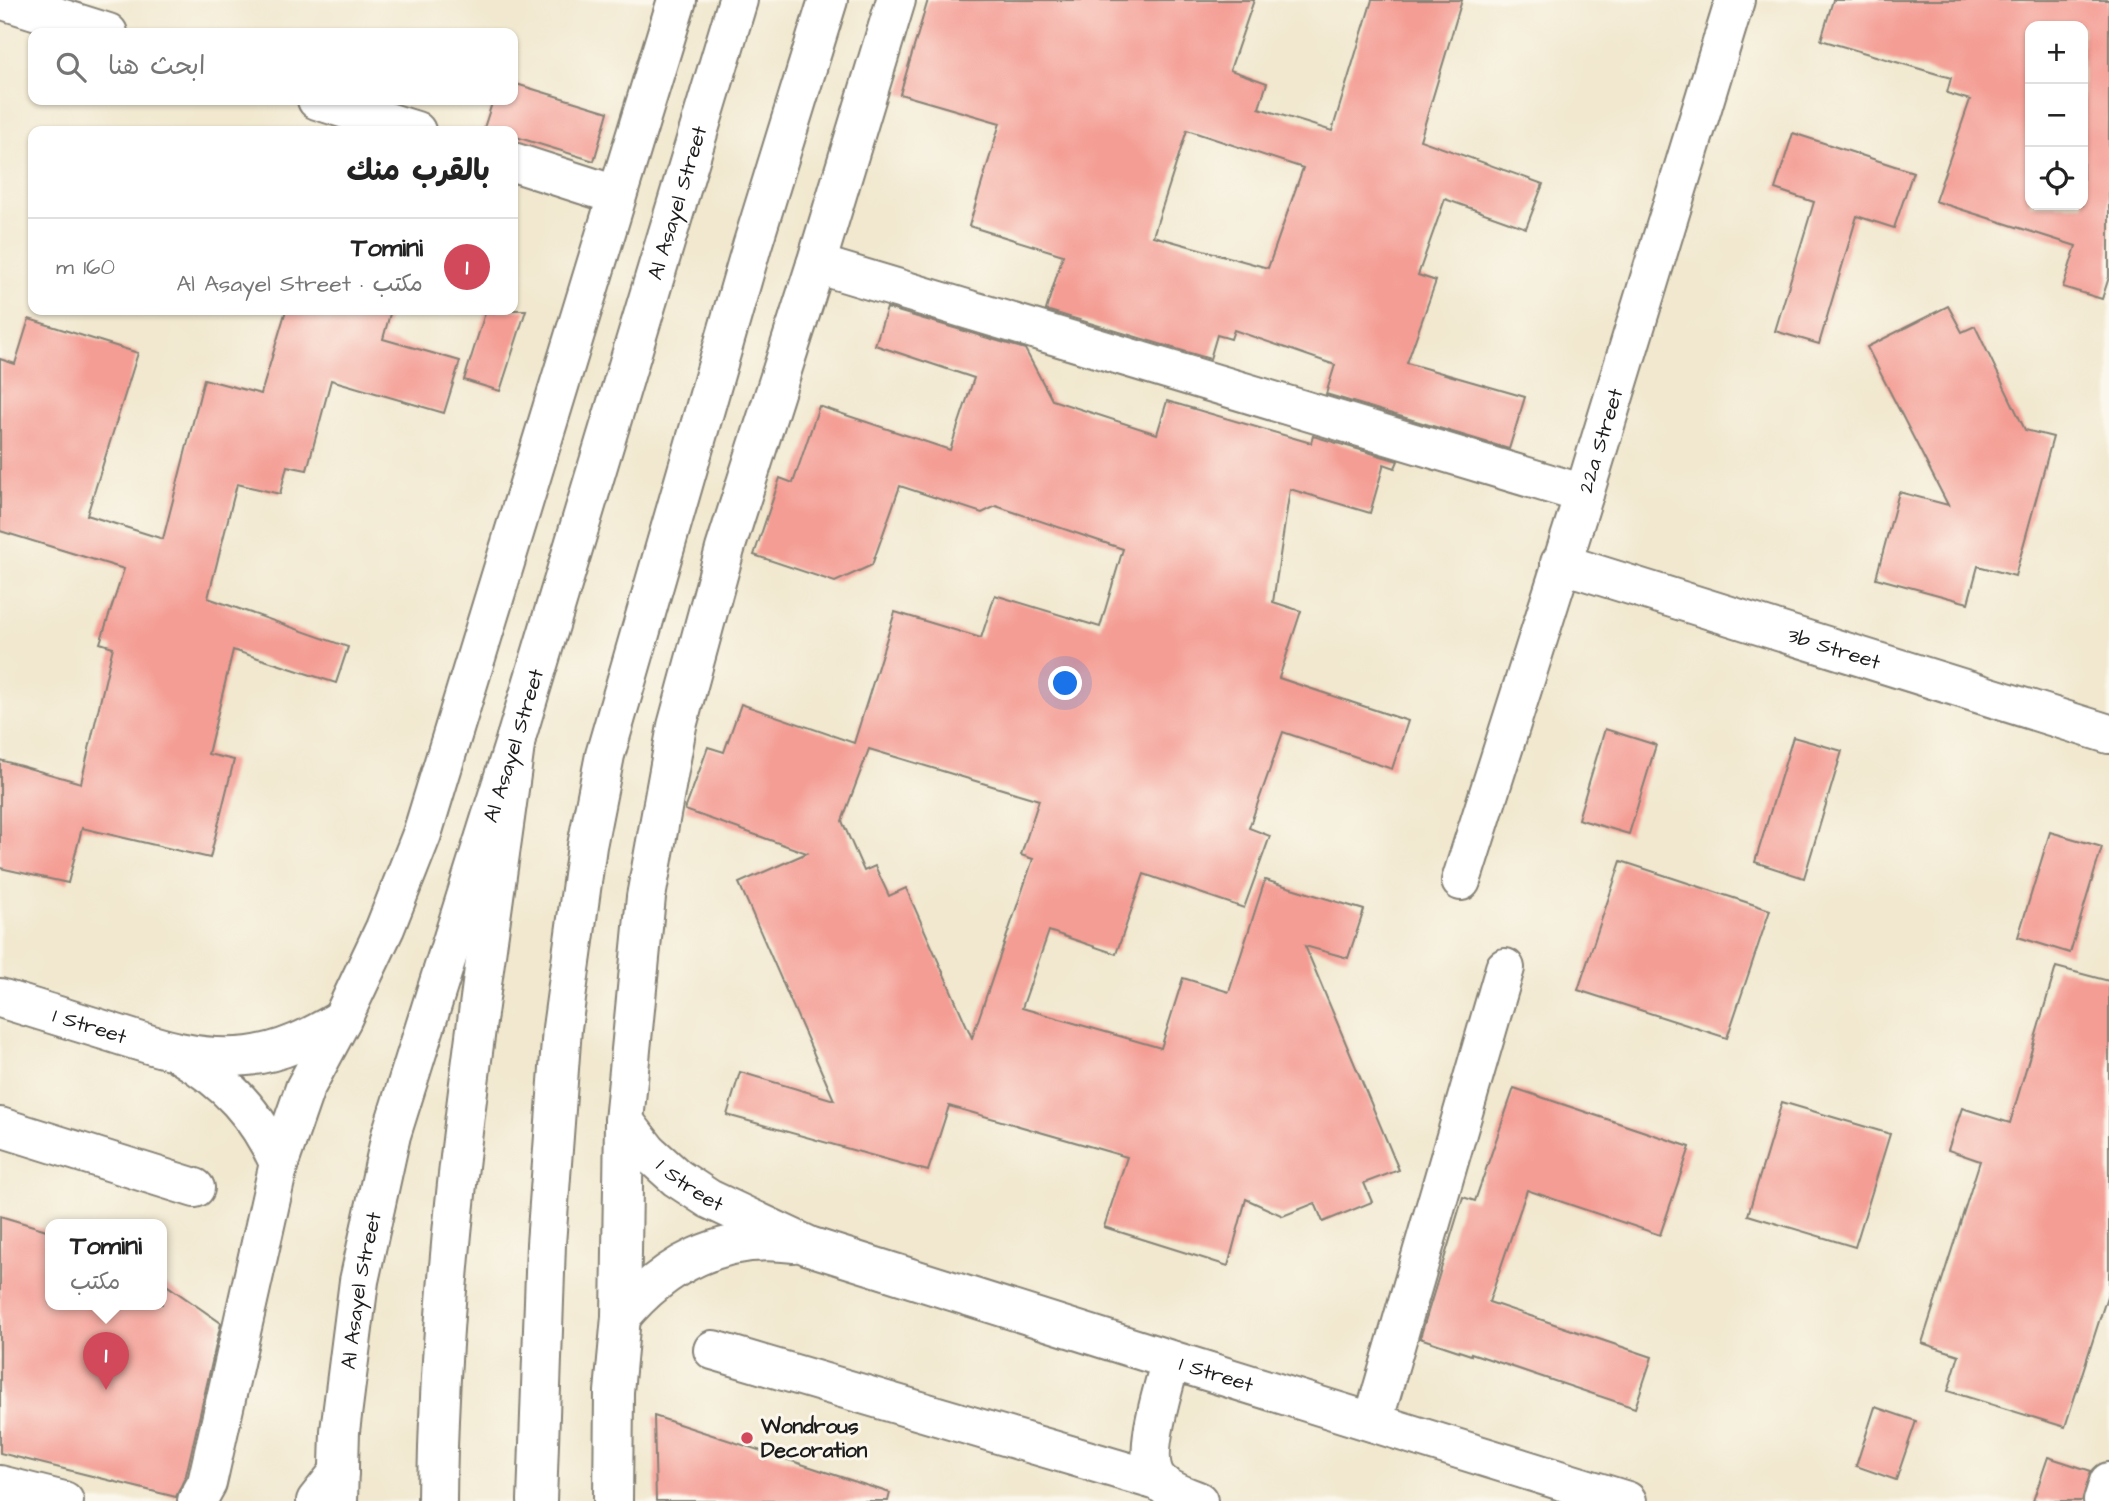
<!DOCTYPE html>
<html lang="ar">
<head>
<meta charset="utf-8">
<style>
  :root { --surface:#fff; --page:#f6f6f6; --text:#222; --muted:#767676; --line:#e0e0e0; --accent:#d1495b }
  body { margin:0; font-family:"Architects Daughter","Playpen Sans Arabic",sans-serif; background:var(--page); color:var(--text); direction:rtl }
  .controls { position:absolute; right:21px; top:21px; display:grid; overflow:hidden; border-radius:14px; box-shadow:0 2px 5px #0004 }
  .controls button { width:63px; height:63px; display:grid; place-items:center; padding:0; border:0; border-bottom:2px solid var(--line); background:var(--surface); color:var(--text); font:35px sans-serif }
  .you { position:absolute; left:1066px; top:684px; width:24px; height:24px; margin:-18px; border:5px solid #fff; border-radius:50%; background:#1a73e8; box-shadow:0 0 0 10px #1a73e833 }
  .badge { display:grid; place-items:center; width:46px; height:46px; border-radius:50%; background:var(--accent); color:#fff; font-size:23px; font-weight:700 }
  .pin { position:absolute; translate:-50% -58px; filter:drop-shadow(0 2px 4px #0008) }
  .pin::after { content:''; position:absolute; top:37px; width:24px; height:21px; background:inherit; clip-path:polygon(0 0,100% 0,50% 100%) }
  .popup { position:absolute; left:45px; top:1219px; width:122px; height:91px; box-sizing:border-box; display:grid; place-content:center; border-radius:14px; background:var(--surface); filter:drop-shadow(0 2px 5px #0005); font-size:23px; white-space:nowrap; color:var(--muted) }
  .popup b { font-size:26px; color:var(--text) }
  .popup::after { content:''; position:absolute; left:50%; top:100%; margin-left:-14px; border:14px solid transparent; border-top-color:var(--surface) }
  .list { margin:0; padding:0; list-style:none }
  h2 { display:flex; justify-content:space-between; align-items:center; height:91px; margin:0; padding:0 28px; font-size:30px }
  h2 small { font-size:23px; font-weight:400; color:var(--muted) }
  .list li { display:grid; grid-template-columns:46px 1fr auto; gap:21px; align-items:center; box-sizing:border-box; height:98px; padding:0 28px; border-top:2px solid var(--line) }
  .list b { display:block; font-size:26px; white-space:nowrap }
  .list p { margin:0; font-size:23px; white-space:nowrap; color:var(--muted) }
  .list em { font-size:23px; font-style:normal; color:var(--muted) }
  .icon { flex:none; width:38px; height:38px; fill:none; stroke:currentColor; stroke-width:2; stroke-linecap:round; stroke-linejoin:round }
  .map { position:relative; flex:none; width:2109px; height:1501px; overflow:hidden; direction:ltr }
  .search { position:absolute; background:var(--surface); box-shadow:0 2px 5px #0004; left:28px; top:28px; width:490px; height:77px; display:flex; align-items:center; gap:18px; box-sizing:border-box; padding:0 24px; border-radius:14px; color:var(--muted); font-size:26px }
  .panel { position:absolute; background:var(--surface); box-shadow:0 2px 5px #0004; left:28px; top:126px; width:490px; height:189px; border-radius:14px; direction:rtl }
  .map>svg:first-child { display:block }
</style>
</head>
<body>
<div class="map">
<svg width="2109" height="1501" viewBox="0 0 2109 1501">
  <rect width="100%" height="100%" fill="#fbf7ec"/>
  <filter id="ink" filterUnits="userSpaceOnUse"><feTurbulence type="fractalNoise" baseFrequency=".0143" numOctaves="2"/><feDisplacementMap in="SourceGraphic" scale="14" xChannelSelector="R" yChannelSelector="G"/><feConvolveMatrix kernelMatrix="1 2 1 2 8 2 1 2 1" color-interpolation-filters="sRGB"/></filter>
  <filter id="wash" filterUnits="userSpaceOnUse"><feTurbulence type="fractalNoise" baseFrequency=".00686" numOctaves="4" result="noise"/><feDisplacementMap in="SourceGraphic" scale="28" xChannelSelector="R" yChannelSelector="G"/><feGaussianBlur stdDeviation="1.57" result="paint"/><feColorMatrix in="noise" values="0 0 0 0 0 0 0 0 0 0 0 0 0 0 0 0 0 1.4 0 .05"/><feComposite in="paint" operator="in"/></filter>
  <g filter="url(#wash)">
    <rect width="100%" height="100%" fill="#f1e8cf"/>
    <g id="blocks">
      <g fill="#f49d94" fill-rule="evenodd">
        <path d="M928,0H1254L1230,70L1267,83L1259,108L1332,131L1372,0H1462L1420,140L1543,184L1526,228L1445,199L1418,275L1436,281L1407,363L1525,397L1509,449L1326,394L1335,365L1234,330L1231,339L1217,335L1210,359L1046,310L1063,255L969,226L1000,123L900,94ZM1187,130L1303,168L1268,268L1153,236Z"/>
        <path d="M1833,0H2109V277L2102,299L2063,287L2076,246L1935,201L1970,100L1947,93L1951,78L1821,40ZM2030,26H2083V205H2030Z"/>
        <path d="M513,83L608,112L594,161L513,136V131H495L484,128L493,100H513Z"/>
        <path d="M1793,133L1913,172L1894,228L1857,216L1819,344L1775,331L1814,202L1775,189Z"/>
        <path d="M1948,306L1962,332L1975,326L2025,430L2053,437L2015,576L1978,566L1968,603L1876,578L1899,492L1948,505L1867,347Z"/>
        <path d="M887,308L1025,349L1052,400L1157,434L1167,401L1311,443L1313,436L1398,461L1395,468L1384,464L1370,513L1290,489L1273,602L1301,611L1279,678L1408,721L1392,769L1283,732L1249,828L1270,836L1244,908L1144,874L1116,954L1049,931L1022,1008L1161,1048L1183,978L1229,992L1265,880L1364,910L1348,958L1305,946L1399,1170L1364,1183L1372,1202L1323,1222L1315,1203L1283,1216L1246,1199L1228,1266L1104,1227L1127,1157L949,1106L928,1171L727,1115L740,1072L834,1100L739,883L807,853L685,810L708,747L724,752L741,704L854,743L895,612L981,638L995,595L1100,627L1123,549L996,506L982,513L900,486L872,565L835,582L754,555L780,478L793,483L819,406L950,450L974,378L875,345ZM869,749L1039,800L1021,855L1033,859L972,1038L906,888L889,896L875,866L864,871L842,821Z"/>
        <path d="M286,310H391L383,339L460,361L444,413L331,380L307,470L287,466L280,494L237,484L208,598L348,647L336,683L233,650L208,754L234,760L210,858L82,828L68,883L0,868V760L81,783L113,647L100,643L124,569L0,531V359L15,364L29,319L138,353L87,515L163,539L204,379L261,394Z"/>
        <path d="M486,310H526L500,391L464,380Z"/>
        <path d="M1605,729L1656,745L1629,834L1578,819Z"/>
        <path d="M1793,737L1842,751L1804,878L1755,862Z"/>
        <path d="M2050,832L2102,847L2070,953L2018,937Z"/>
        <path d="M1621,861L1770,910L1727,1038L1578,990Z"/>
        <path d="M2056,967L2109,981V1290L2065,1427L1948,1391L1959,1355L1922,1343L1980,1161L1948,1150L1962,1108L2010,1123Z"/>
        <path d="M1514,1088L1690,1147L1660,1235L1527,1190L1489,1302L1652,1357L1635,1408L1471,1353V1355L1420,1338L1463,1197L1475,1201Z"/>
        <path d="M1782,1102L1890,1134L1855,1247L1748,1215Z"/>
        <path d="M0,1216L50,1231V1304H162V1282L221,1323L186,1475L176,1497L0,1453Z"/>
        <path d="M1875,1407L1916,1421L1896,1480L1856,1466Z"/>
        <path d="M654,1416L890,1493L888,1501H656Z"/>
        <path d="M2048,1457L2091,1471L2082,1501H2033Z"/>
      </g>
    </g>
  </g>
  <g filter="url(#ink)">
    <use href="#blocks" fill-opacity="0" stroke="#868276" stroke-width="2"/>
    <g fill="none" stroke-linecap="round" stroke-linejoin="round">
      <g stroke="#868276" stroke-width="42">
        <g id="minor">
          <path d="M3,0L108,33"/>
          <path d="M317,100L416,131"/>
          <path d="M513,162L616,195"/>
          <path d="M816,264L1584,494"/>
          <path id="s1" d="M1560,563L2109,734"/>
          <path id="s2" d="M1461,881L1584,494L1735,0"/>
          <path id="s3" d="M0,998C36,1009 71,1020 107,1031C153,1046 199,1062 248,1056C283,1052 312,1037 342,1019"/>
          <path d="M181,1055C228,1083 256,1113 279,1163"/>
          <path id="s4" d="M624,1121L648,1152L677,1178L709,1199L809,1246L1171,1360L1627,1501"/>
          <path d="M0,1127L195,1188"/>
          <path d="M621,1317C664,1265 723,1233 793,1243"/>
          <path d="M713,1350L1158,1481"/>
          <path d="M1171,1360C1164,1387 1139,1460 1159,1481C1169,1491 1185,1496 1198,1501"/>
          <path d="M1373,1422L1505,968"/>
          <path d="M0,1485L64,1501"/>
          <path d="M197,1501L207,1483L279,1163L305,1088L342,1019L385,928L422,834L677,0"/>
          <path id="s5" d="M338,1501L340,1431L359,1281L391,1135L516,738L738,0"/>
          <path d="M537,1501L546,1244L562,1028L587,846L605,755L752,246L828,0"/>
          <path d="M613,1501L614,1392L621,1317L624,1121L646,897L677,726L725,549L816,264L896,0"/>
          <path d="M2103,1501L2109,1482"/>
        </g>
      </g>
      <g stroke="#868276" stroke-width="42">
        <g id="major">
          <path d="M316,1501L339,1472"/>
          <path d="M437,1501C439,1245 482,991 516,738"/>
        </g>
      </g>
      <use href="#minor" stroke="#fff" stroke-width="38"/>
      <use href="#major" stroke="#fff" stroke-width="38"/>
    </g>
  </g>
  <circle fill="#d1495b" stroke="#fbf7ec" stroke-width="2.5" cx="747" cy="1438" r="7"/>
  <g text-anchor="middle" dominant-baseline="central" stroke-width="6" stroke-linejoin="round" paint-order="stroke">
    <g font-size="21" fill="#1c1c1c" stroke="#fbf7ec">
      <text stroke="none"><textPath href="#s5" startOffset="1346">Al Asayel Street</textPath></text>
      <text stroke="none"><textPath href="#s2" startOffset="462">22a Street</textPath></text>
      <text stroke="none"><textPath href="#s1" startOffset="287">3b Street</textPath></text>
      <text stroke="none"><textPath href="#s5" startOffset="779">Al Asayel Street</textPath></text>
      <text stroke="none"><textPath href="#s3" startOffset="94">1 Street</textPath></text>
      <text stroke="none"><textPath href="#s4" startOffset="93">1 Street</textPath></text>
      <text stroke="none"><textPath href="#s5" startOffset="212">Al Asayel Street</textPath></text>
      <text stroke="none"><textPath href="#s4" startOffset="654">1 Street</textPath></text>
    </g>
    <g font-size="21" font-weight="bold" fill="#1c1c1c" stroke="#fbf7ec" text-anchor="start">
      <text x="761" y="1426">Wondrous<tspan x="761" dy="24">Decoration</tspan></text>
    </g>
  </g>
</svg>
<div class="controls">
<button>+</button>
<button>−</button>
<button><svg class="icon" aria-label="locate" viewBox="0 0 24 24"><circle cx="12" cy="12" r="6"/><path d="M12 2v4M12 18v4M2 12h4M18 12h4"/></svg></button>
</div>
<div class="you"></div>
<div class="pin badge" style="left:106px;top:1390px">1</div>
<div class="popup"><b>Tomini</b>مكتب</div>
<div class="search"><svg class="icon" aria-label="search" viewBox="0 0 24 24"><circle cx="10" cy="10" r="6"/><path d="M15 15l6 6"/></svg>ابحث هنا</div>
<section class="panel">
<h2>بالقرب منك<small></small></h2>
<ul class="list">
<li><span class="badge">1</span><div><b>Tomini</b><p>مكتب · Al Asayel Street</p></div><em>160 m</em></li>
</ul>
</section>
</div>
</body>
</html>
